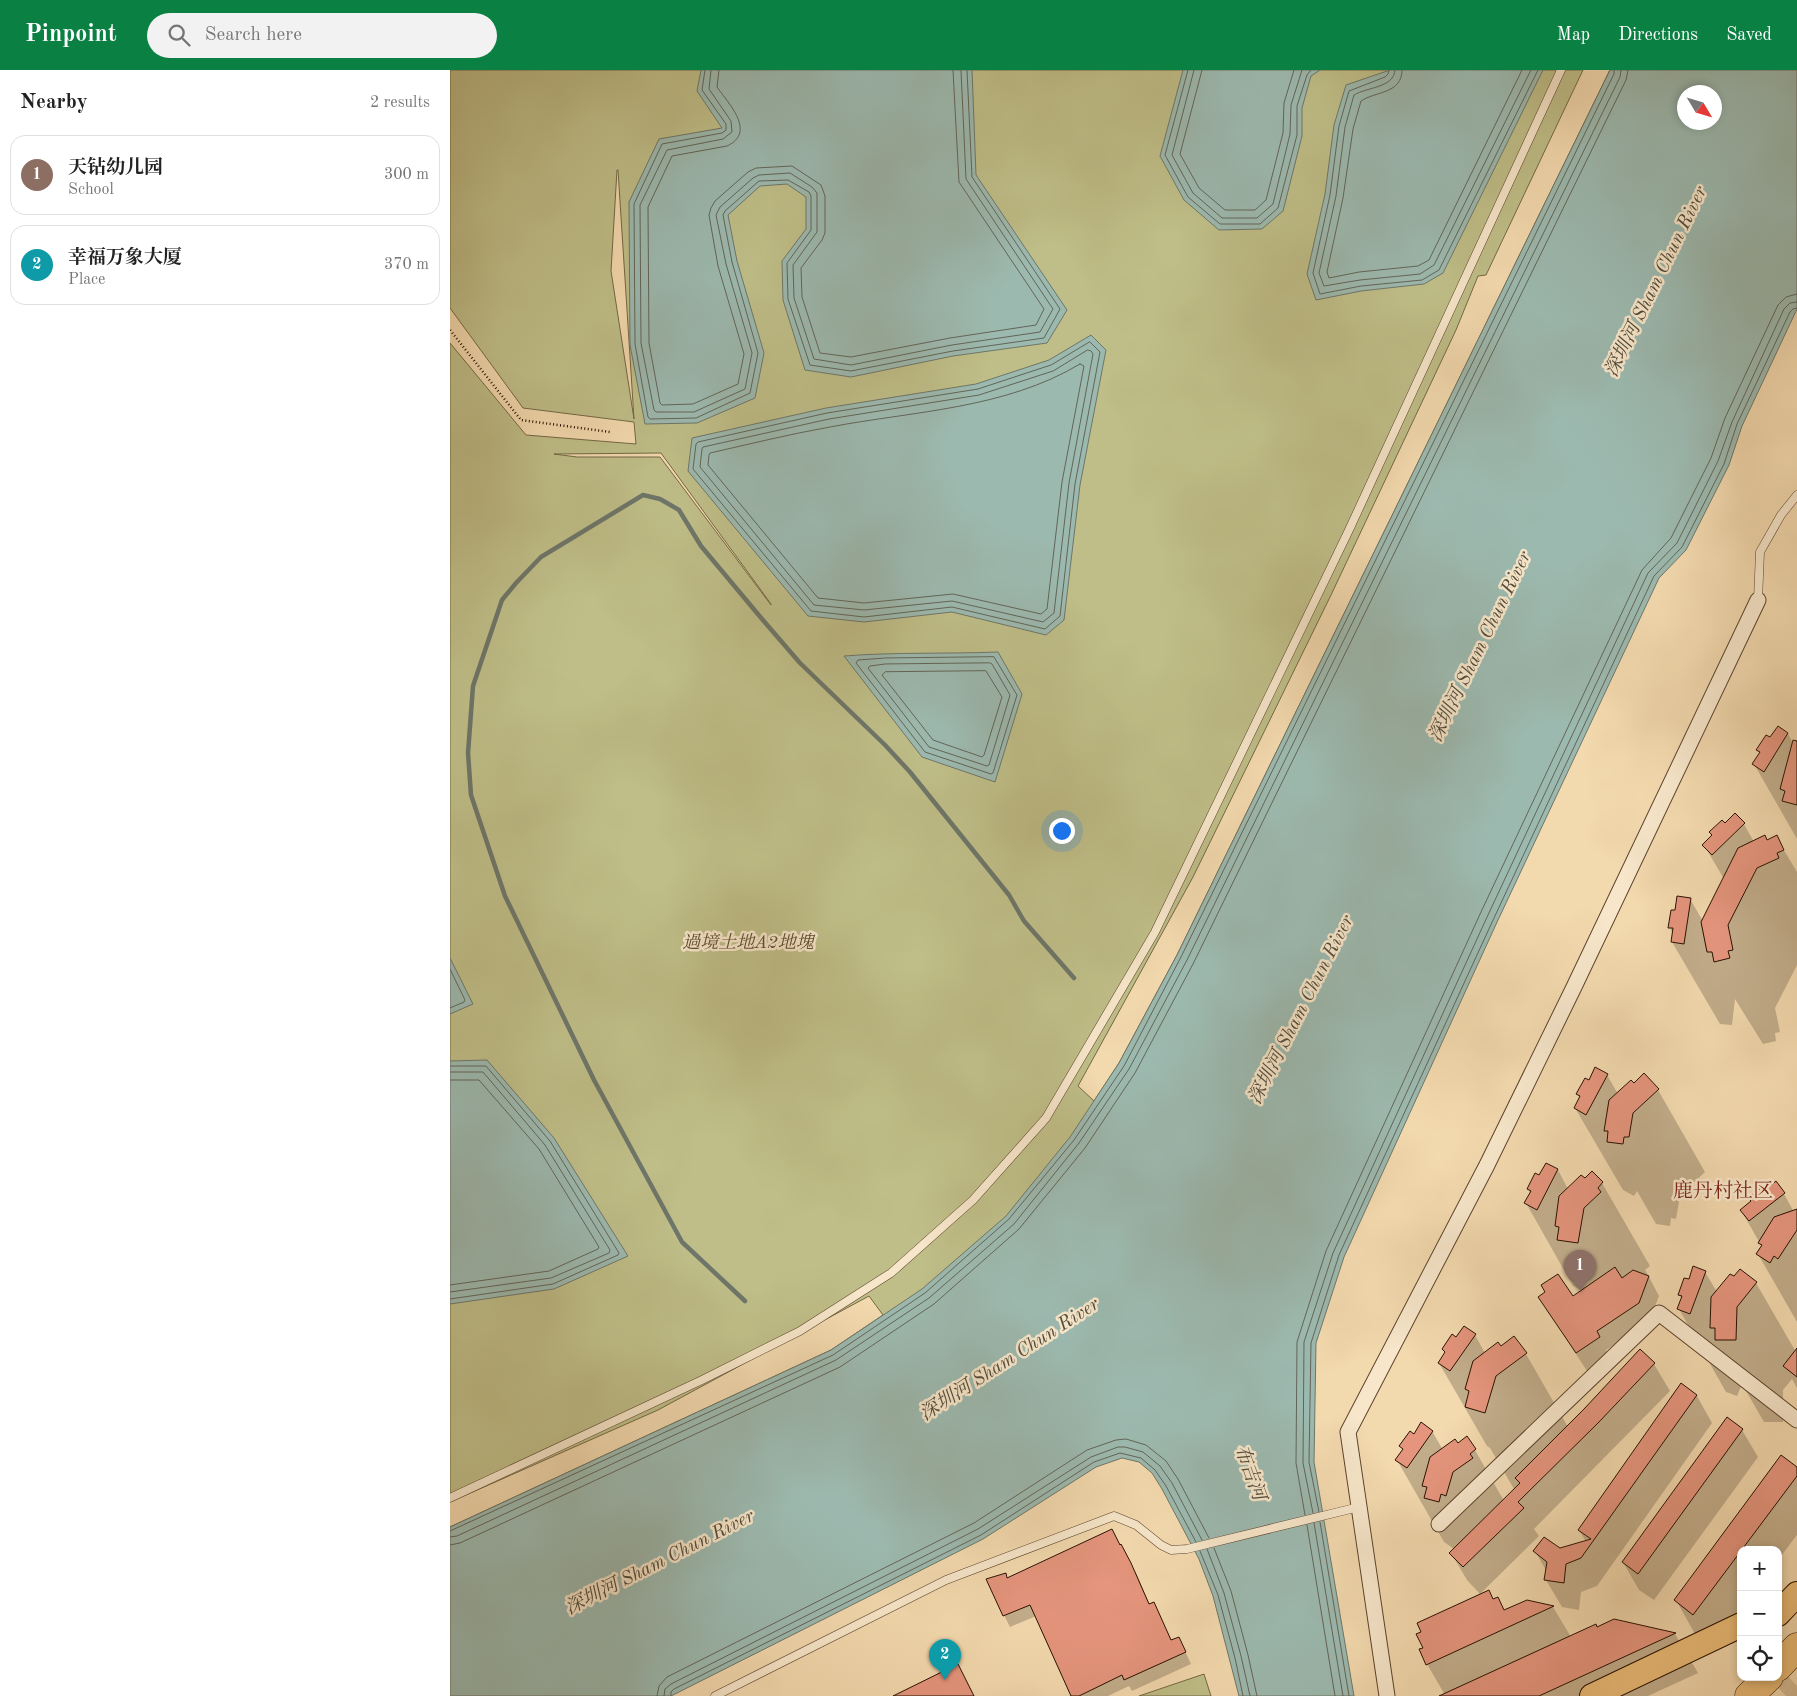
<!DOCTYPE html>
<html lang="en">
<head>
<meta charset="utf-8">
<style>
  :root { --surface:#fff; --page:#f2f2f2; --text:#222; --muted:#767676; --line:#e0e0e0; --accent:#0b8043 }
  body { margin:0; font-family:"Old Standard TT","Noto Serif SC",serif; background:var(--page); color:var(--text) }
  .controls { position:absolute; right:15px; bottom:15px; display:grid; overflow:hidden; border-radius:10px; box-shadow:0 2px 8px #0003 }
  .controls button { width:45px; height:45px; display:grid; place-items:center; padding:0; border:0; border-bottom:1px solid var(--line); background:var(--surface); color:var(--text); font:25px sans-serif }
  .compass { position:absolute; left:1227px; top:15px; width:45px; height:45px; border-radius:50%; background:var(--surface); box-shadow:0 2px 8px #0003; rotate:128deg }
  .you { position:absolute; left:611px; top:760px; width:18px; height:18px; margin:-12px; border:4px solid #fff; border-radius:50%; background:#1a73e8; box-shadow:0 0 0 8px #1a73e833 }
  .badge { display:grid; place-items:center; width:32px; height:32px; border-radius:50%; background:var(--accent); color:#fff; font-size:16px; font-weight:700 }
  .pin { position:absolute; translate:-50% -41px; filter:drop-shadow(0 1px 2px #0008) }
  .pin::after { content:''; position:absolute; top:26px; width:18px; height:15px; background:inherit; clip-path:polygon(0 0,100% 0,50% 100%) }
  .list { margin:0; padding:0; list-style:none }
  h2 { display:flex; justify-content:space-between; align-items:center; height:65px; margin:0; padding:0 20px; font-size:21px }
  h2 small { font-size:16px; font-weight:400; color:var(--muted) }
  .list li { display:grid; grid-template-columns:32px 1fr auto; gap:15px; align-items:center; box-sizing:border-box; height:80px; margin:0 10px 10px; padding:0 10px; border:1px solid var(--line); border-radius:15px }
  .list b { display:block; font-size:19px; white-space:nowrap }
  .list p { margin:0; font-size:16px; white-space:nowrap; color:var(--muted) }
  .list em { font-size:16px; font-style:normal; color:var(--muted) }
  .icon { flex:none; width:28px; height:28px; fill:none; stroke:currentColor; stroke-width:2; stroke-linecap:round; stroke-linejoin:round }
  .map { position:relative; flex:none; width:1347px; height:1626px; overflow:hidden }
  header { display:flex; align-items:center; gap:30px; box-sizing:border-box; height:70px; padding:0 25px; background:var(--accent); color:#fff }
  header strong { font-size:24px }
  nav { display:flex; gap:28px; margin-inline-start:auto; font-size:18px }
  .search { width:350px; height:45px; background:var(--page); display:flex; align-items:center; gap:12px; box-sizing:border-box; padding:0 18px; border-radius:28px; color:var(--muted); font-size:19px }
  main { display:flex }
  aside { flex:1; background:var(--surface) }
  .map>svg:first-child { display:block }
</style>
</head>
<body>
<header>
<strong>Pinpoint</strong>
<div class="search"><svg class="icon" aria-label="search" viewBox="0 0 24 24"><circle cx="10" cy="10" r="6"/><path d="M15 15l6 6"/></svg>Search here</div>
<nav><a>Map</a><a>Directions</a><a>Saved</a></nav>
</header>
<main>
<aside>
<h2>Nearby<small>2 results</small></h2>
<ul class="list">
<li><span class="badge" style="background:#8d6e63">1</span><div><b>天钻幼儿园</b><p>School</p></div><em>300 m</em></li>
<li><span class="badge" style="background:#0f9aa8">2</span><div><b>幸福万象大厦</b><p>Place</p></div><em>370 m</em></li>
</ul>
</aside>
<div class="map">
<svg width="1347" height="1626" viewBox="0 0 1347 1626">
  <rect width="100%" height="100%" fill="#f3d9ae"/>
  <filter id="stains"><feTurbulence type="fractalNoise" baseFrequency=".004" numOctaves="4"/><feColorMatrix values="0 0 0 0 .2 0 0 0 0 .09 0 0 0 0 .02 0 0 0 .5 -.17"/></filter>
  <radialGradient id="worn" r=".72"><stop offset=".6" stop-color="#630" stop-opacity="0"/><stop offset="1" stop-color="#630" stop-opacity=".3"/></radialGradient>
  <g fill="#bfbe88" stroke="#746844" fill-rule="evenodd">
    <path d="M0,0H1133L1036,205L1028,206L1006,260L881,525L743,807L628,1016L644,1031L669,993L727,885L1160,0L627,1107L318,1338L0,1457L381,1280L433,1245L419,1226L208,1340L0,1432V273L76,365L186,374L184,352L73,338L0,238ZM167,100H168L184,349L161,201ZM211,383L321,534V535L210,387H127L104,384Z"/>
    <path d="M754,1604L761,1626H689Z"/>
  </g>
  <g fill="#9cb9af" stroke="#6e7669" fill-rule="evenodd">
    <path d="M251,0H522L526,105L617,240L597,273L503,286L401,307L355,300L333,230L332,191L356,159V127L337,114L310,116L278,145L287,191L314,283L305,328L247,353L195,354L180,275L179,132L209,69L272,58L247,21Z"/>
    <path d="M733,0H870L861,6L852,38V66L833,141L812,159L769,160L734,130L710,86Z"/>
    <path d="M940,0H1093L993,203L974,214L911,221L866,230L857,204L875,124L884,55L896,15Z"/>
    <path d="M1160,0H1347V239L1292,356L1279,395L1236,480L1209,508L1048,850L894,1187L866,1273L864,1392L904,1626H789L763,1526L749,1489L712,1419L702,1403L689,1392L672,1388L646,1397L533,1469L221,1626H0V1457L381,1280L472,1219L556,1146L620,1067L669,993L727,885ZM1234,22H1264V52H1234Z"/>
    <path d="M641,265L656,280L630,415L614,550L596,565L502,542L414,552L358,546L238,401L242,368L376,338L526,314L599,290Z"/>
    <path d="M548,582L572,624L545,712L472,687L394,586C445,582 496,584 548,582Z"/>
    <path d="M0,888L23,934L0,944Z"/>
    <path d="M37,990L104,1068L178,1186L104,1219L0,1234V991Z"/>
  </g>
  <g fill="#0003">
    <path d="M1328,657L1338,664L1347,680V769L1304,694L1310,684L1308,680L1321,669Z"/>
    <path d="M1285,745L1294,754L1304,772L1317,771L1326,767L1347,802V895L1325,938L1330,962L1325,963L1326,971L1313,974L1285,929L1282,955L1270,954L1222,872L1223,864L1220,858L1226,842L1240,829L1253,851L1274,809L1254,775Z"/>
    <path d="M1157,1005L1168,1024L1184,1015L1208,1020L1255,1102L1230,1126L1226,1149L1221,1148L1220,1156L1206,1154L1187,1121L1184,1126L1173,1120L1125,1038L1130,1028L1128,1024L1139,1012Z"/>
    <path d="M1096,1094L1108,1100L1118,1119L1134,1110L1142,1102L1152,1113L1200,1196L1195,1200L1198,1205L1196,1206L1199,1207L1209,1226L1199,1252L1156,1280L1160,1286L1137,1301L1089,1227H1122L1133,1220L1123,1216L1076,1133L1081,1124L1078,1119L1090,1106Z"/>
    <path d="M1315,1122L1334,1124L1344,1142L1347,1141V1252L1308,1184L1312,1177L1291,1140Z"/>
    <path d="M1255,1202L1267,1222L1306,1213L1346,1282L1347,1280V1318L1342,1309L1333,1320V1352H1314L1292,1314L1287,1326L1276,1322L1229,1239L1232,1230L1230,1225L1239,1211Z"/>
    <path d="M1025,1265L1035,1283L1050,1277L1076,1284L1118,1357L1204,1294L1220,1321L1084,1459L1089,1466L1030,1524L1017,1510L1001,1483L1004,1479L994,1472L947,1390L953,1380L951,1376L964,1365L982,1361L993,1380L1008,1374L1025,1380L1054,1431L1066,1420L1064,1419L1040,1378L1037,1376L989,1293L996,1284L993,1279L1006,1269Z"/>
    <path d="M1231,1315L1247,1326L1262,1353L1147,1516L1131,1522L1129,1540L1112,1537L1096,1510L1097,1502L1085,1481L1109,1480L1136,1472L1129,1460Z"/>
    <path d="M1292,1360L1308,1387L1204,1530L1189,1520L1173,1492Z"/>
    <path d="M1347,1399V1465L1328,1490V1480H1291V1540L1263,1577L1245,1564L1226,1530Z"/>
    <path d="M670,1476L687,1505L700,1535L704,1534L722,1571L729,1568L741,1594L682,1621L679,1616L658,1626H622L586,1546L560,1557L554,1545L558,1509Z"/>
    <path d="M1043,1530L1055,1541L1077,1531L1103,1537L1121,1567L1147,1558L1164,1550L1225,1564L1248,1603L1198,1626H992L995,1625L977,1594Z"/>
  </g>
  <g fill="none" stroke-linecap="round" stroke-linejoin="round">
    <g stroke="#626558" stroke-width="1">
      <path d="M255,0L252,20L276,54V60L272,63L212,74L184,134L185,274L198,347L200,349L246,348L300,323L308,283L282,192L273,145L275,141L309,111L338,110L359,122L361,126V160L337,193L338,229L360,295L401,301L503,281L594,268L610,239L522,107L517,0"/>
      <path d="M261,0L259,19L281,51L282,62L273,69L217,80L190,135L191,273L204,340L206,342H244L295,319L302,283L276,194L266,145L270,137L303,108L309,105L340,103L362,117L367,123V162L343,195L344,228L364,289L401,295L502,275L590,262L603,239L516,109L511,0"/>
      <path d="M269,0L267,17C278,33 307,62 277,76L222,86L198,137L199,273L210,333L212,335L243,334L288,314L294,284L268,196L259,145L261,138L265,131L298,102L306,98L342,96L371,115L375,126V163L372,170L351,198L352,227L370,283L401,287L500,268L586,255L594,239L509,112L503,0"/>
      <path d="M738,0L715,85L738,127L770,154H810L828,138L847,65V36L857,5L861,0"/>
      <path d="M744,0L722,85L743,123L772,148H807L823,134L840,64L841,35L852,0"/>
      <path d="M752,0L730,84L749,118L775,140H805L816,130L833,63L834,33L844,0"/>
      <path d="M939,0L938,4L935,7L899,21L889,56L880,125L863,203L870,224L911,216L972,210L989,200L1088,0"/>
      <path d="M945,0C944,18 917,17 904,25L895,57L886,126L869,203L874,216L910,210L970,204L984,195L1081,0"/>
      <path d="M952,0C952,24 926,21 911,31L903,59L893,128L877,202L879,208L909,202L968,196L979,190L1072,0"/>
      <path d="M640,272L650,282L625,414L610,546L595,559L502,537L414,547L361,541L243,399L246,374L248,372L377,343L528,319L601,295Z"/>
      <path d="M638,280L641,281L643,284L619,413L604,543L593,552L502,531L414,540L364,535L250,397L252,379L253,377L379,349L529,325L603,301Z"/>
      <path d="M630,294L634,296L612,412L597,539L591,544L503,524L414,533L368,528L258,395L259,385L260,383C300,374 340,364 380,357C464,341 555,339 630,294Z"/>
      <path d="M544,587L567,625L543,703L541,704L475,682L406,593L408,590L435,588Z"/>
      <path d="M540,593L542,594L560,625L539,695L537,696L479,677L418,598L420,596L435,594Z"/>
      <path d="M536,601L552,627L534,685L532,687L483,670L432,605L435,602Z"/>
      <path d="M0,899L15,930L14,932L0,938"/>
      <path d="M0,996H36L100,1071L169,1183L168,1185L103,1214L0,1229"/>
      <path d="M0,1002H33L95,1075L160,1180L159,1183L101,1208L0,1222"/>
      <path d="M0,1010H29L89,1079L149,1177L148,1179L99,1201L0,1215"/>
      <path d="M869,1442L859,1392L861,1273L889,1185L1044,848L1204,506L1232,477L1274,394L1287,354L1340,242L1343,239L1347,238"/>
      <path d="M863,1443L853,1393L854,1272L883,1183L1038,845L1198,503L1227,473L1268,391L1282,352L1334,239L1340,233L1347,232"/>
      <path d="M855,1445L846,1393L847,1272L876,1181L1031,842L1192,500L1221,468L1261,388L1275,348L1328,235L1336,227L1347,224"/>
      <path d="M870,1452L899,1626"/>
      <path d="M864,1453L893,1626"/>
      <path d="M857,1455L885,1626"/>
      <path d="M0,1461L383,1285L475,1223L559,1149L624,1070L674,996L731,887L1164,4V0"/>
      <path d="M0,1467L7,1466L386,1290L479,1228L564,1154L629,1073L679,999L737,890L1170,7L1171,0"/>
      <path d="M0,1475L10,1473L390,1297L484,1234L569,1159L635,1078L685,1003L743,894L1176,10L1178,0"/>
      <path d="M764,1478L781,1521L798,1585L807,1626"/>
      <path d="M757,1479L774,1523L791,1586L800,1626"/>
      <path d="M750,1481L768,1525L785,1588L793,1626"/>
      <path d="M207,1626L209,1616L217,1607L524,1453L637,1380L666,1370L676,1369L696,1375L716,1391L728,1409L759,1468"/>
      <path d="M214,1626L215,1619L221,1614L528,1459L641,1387L668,1377H675L693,1382L710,1396L722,1413L752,1470"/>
      <path d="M221,1626V1622L224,1619L531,1465L644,1392L670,1383L691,1388L705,1400L716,1416L746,1472"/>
    </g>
    <path stroke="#6e7669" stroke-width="4.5" d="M295,1231L232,1172L144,1010L55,826L21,725L18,683L23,616L52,530L66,513L91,487L193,425L210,429L229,440L251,476L312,549L350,593L435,675L460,702L559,825L574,851L624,908"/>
  </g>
  <g fill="#e5957d" stroke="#291100">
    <path d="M1328,656L1338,663L1314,702L1302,694L1310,682L1306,680L1316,665L1320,667Z"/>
    <path d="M1343,670L1347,671V735L1332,731L1335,721L1330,719Z"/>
    <path d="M1285,743L1295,753L1262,785L1252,775L1262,765L1259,762L1272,750L1275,753Z"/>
    <path d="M1315,765L1317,770L1327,765L1334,780L1327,783L1329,788L1307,798L1278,855L1283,880L1278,881L1280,888L1264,892L1262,882H1257L1251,852L1288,778Z"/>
    <path d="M1227,826L1241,828L1234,874L1221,872L1223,858H1218L1221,840H1225Z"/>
    <path d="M1145,997L1158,1004L1136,1045L1124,1038L1130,1026L1126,1024L1135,1008L1139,1010Z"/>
    <path d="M1194,1003L1209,1019L1183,1043L1179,1067H1174L1173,1074L1157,1072L1158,1061H1154L1159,1030L1181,1010L1184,1013Z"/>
    <path d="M1096,1093L1108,1099L1087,1140L1074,1133L1081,1121L1077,1119L1085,1103L1089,1105Z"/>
    <path d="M1142,1101L1153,1112L1148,1118L1151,1122L1134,1138L1128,1173L1107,1170L1109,1157L1105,1156L1109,1126L1131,1105L1135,1108Z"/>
    <path d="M1326,1111L1335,1123L1299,1151L1290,1140L1301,1131L1298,1128L1312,1117L1315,1120Z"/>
    <path d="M1347,1139V1160L1328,1189L1324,1186L1320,1193L1306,1184L1312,1175L1308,1173L1324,1147Z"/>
    <path d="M1243,1196L1256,1201L1240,1244L1227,1239L1232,1226L1228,1225L1234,1208L1239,1209Z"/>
    <path d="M1165,1197L1172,1208L1183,1200L1199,1206L1189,1233L1147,1261L1150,1267L1126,1283L1088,1227L1095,1222L1091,1215L1108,1204L1123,1226Z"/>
    <path d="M1290,1199L1307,1212L1287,1237L1286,1270H1265V1258H1260L1261,1227L1280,1204L1284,1206Z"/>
    <path d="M1014,1256L1026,1264L1000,1301L988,1293L995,1282L992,1279L1002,1264L1006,1267Z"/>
    <path d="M1064,1266L1077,1283L1046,1306L1035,1343L1015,1337L1019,1321L1015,1319L1023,1291L1048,1272L1051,1276Z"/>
    <path d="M1347,1278V1307L1333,1296Z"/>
    <path d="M1190,1279L1205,1293L1148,1353L1068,1432L1074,1438L1013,1497L999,1483L1070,1413L1065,1408L1134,1339Z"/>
    <path d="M1231,1313L1247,1325L1131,1488L1116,1494L1114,1513L1094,1510L1097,1492L1083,1481L1094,1467L1110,1478L1141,1469L1128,1460Z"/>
    <path d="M1277,1347L1293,1359L1188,1504L1172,1492Z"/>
    <path d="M971,1352L983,1361L957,1398L945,1390L953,1379L949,1376L960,1361L964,1364Z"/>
    <path d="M1017,1366L1026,1379L1020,1384L1023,1388L1003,1402L996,1426L991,1424L989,1432L974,1428L977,1417L972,1416L980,1387L1005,1369L1008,1373Z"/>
    <path d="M1331,1385L1347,1397V1406L1243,1545L1224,1530Z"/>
    <path d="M662,1459L670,1475L671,1474L681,1493L699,1534L704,1532L721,1570L729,1567L736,1582L674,1610L672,1605L629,1626H621L580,1535L553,1546L536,1509L556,1503L557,1508Z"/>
    <path d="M1039,1520L1043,1529L1048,1527L1054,1540L1077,1530L1104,1536L976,1595L969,1579L973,1578L966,1564L971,1562L967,1553Z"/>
    <path d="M1164,1549L1226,1563L1089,1626H989L1146,1554L1147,1557Z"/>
    <path d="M508,1594L524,1626H443Z"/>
  </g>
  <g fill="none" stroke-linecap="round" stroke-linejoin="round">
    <path stroke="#d5bb94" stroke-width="28" stroke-dasharray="28 14" stroke-linecap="butt" d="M1336,1626L1347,1616"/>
    <g stroke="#5c432c" stroke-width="9">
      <g id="lane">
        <path d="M1308,530L1310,482L1331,445L1347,425"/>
        <path d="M0,1428L252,1310L350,1261L441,1203L523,1130L596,1048L705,862L899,460L1111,0"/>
        <path d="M265,1626L496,1510L664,1446L686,1455L711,1475L721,1480L737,1479L909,1437"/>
      </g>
    </g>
    <g stroke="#5c432c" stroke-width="17">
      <g id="street">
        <path d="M989,1454L1209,1243L1347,1350"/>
        <path d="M937,1626L898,1362L1037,1095L1124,917L1308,530"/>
      </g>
    </g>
    <g stroke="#291100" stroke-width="26">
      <g id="primary">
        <path d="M1328,1544L1347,1524"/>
        <path d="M1142,1626L1291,1555"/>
      </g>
    </g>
    <g stroke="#291100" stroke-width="29">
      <g id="highway">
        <path d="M1328,1597L1347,1577"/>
        <path d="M1299,1626L1319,1607"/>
      </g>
    </g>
    <path stroke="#291100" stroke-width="2.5" stroke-dasharray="1 2.5" stroke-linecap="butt" d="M0,260L71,350L160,362"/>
    <use href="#lane" stroke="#f7e6ca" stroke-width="8"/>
    <use href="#street" stroke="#f7e6ca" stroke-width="15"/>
    <use href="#primary" stroke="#eabc77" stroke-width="24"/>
    <use href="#highway" stroke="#eabc77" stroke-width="28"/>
  </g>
  <g text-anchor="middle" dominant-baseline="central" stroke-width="5" stroke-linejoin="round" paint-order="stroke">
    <g font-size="18" font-style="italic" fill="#5e4e30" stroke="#f7e6ca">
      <text x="298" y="873">過境土地A2地塊</text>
    </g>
    <g font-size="19" font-style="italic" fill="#514c3d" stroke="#f7e6ca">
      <text transform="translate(1207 212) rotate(-64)">深圳河 Sham Chun River</text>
      <text transform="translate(1031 577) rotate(-64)">深圳河 Sham Chun River</text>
      <text transform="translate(852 940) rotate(-63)">深圳河 Sham Chun River</text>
      <text transform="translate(560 1290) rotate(-33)">深圳河 Sham Chun River</text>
      <text transform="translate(799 1403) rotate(70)">布吉河</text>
      <text transform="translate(210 1493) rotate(-27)">深圳河 Sham Chun River</text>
    </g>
    <g font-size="20" fill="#7a1f14" stroke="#f7e6ca">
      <text x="1273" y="1122">鹿丹村社区</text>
    </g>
  </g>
  <rect width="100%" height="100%" filter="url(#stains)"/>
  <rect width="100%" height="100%" fill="url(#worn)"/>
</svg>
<div class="controls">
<button>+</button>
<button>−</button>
<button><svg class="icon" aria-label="locate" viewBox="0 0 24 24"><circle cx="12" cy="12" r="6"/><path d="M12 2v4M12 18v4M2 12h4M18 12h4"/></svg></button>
</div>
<svg class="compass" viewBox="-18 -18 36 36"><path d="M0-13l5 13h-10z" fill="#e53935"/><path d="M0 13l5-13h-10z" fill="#767676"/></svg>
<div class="you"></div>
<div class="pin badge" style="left:1130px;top:1221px;background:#8d6e63">1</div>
<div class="pin badge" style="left:495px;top:1610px;background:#0f9aa8">2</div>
</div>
</main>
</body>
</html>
